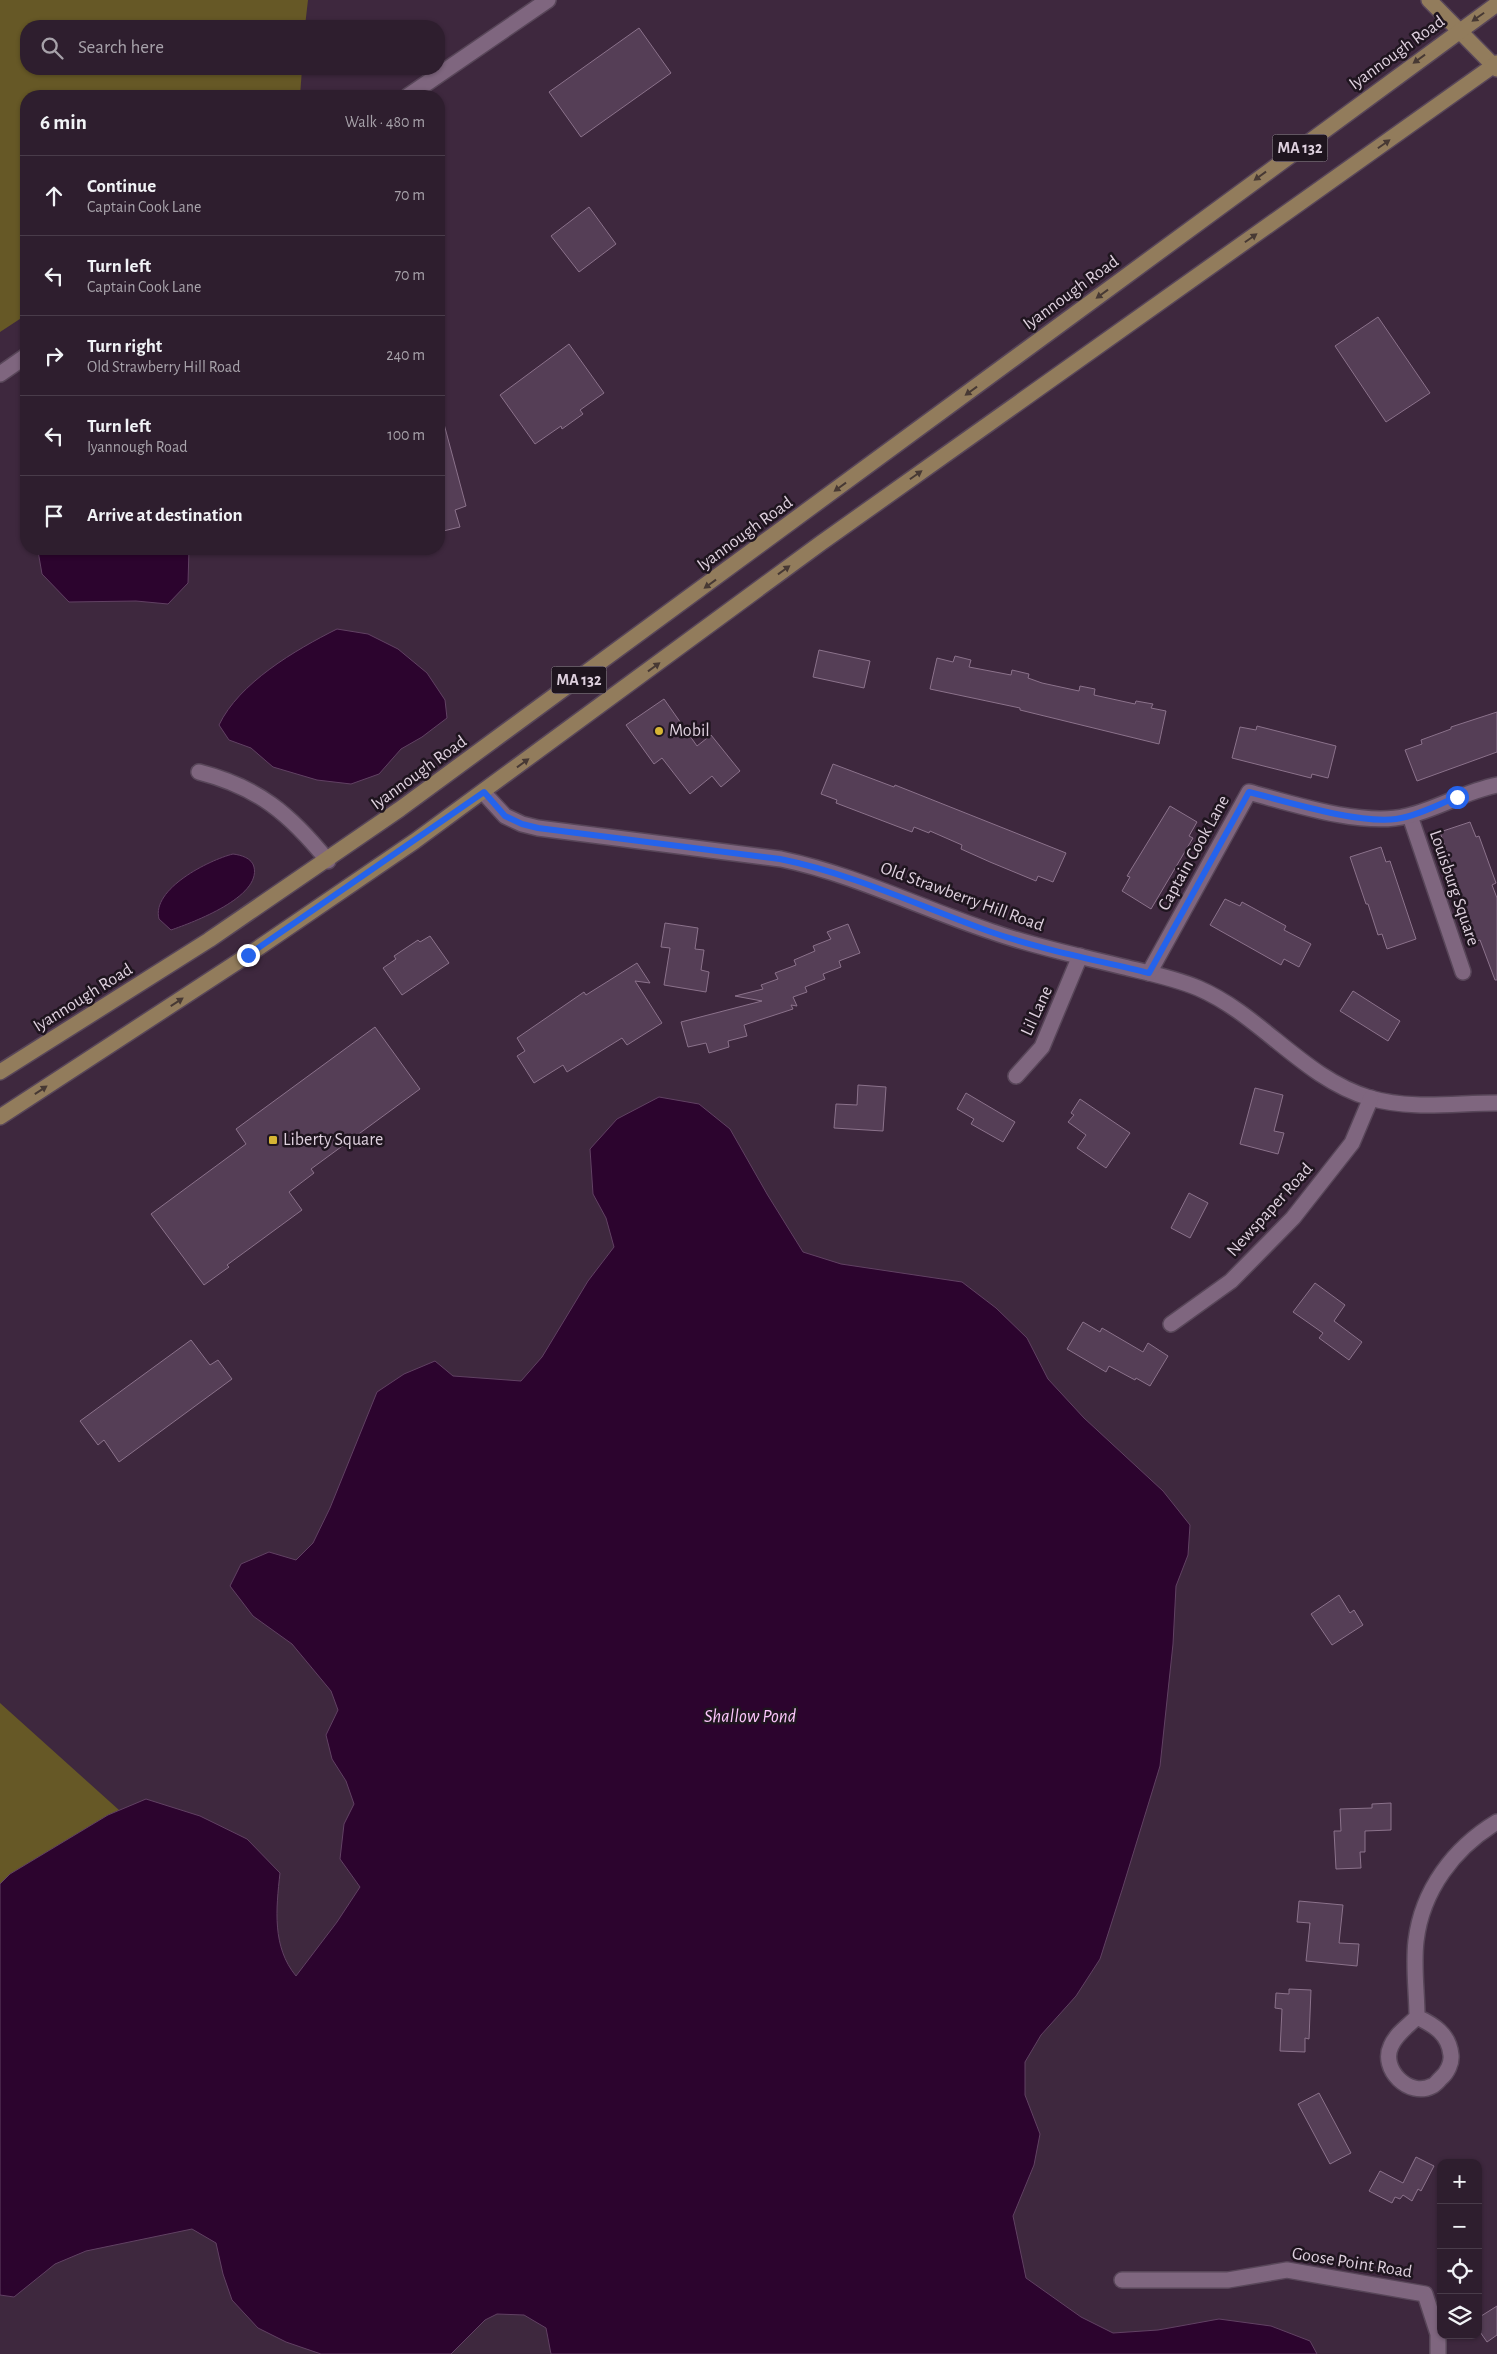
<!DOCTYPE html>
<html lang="en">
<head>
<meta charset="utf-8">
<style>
  :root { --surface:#2e1e2e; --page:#3a2b3a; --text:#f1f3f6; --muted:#a7a2aa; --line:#493c4a }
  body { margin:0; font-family:"Alegreya Sans",sans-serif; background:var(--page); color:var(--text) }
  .controls { position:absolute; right:15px; bottom:15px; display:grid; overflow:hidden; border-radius:10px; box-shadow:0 1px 4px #0004 }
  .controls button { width:45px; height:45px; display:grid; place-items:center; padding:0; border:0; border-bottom:1px solid var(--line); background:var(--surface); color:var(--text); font:25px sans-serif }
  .stop { position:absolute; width:15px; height:15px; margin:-11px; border:4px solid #2563eb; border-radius:50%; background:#fff }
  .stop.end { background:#2563eb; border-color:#fff; box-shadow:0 1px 5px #0008 }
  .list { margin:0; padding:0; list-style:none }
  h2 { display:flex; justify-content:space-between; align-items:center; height:65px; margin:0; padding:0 20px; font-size:21px }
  h2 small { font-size:16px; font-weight:400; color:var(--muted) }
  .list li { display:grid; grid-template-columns:32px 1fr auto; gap:15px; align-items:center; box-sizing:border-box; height:80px; padding:0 20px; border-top:1px solid var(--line) }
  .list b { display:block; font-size:19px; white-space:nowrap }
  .list p { margin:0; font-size:16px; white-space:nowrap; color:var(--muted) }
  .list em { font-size:16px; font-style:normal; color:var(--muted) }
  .icon { flex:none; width:28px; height:28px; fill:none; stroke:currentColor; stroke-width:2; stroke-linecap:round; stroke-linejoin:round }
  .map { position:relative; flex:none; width:1497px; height:2354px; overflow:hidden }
  .search { position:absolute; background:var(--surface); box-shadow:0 1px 4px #0004; left:20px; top:20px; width:425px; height:55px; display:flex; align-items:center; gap:12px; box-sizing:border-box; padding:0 18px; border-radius:20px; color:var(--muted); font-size:19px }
  .panel { position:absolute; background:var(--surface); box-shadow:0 1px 4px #0004; left:20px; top:90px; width:425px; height:465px; border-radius:20px }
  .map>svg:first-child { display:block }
</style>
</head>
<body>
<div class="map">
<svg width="1497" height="2354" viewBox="0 0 1497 2354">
  <rect width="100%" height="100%" fill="#3e283e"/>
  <g fill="#665826">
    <path d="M0,0H308L305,26H26V69H302L300,96H26V315L0,332Z"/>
    <path d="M0,1703L119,1810L108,1815L10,1874L0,1884Z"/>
  </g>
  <g fill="#2c042e" stroke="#614163">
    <path d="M35,549H189L188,583L168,604L136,601L69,602L42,574L38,551Z"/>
    <path d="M337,629L368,634L398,649L427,673L445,700L447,718L422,737L401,749L379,774L351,784L317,780L273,767L251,748L229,740L219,725C239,683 295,650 337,629Z"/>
    <path d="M233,854C241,855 252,858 254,867C261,897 194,922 171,930L159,919C151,889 209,860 233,854Z"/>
    <path d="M659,1097L699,1104L730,1129L767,1194L803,1252L841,1264L962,1282L996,1308L1027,1338L1048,1379L1084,1418L1163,1491L1190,1525L1188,1555L1176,1586L1173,1644L1160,1766L1122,1890L1100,1959L1076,1996L1041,2035L1025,2062V2095L1040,2134L1034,2165L1013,2216L1026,2278L1081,2317L1113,2333L1158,2330L1219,2319L1271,2326L1310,2341L1317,2354H551L546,2328L524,2315L497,2314L485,2320L451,2354H321L286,2342L258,2328L232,2300L223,2274L216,2243L192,2229L86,2251L55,2264L14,2297L0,2295V1884L10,1874L108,1815L146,1799L200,1816L247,1839L280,1873C276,1909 272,1947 296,1976L337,1922L360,1887L340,1859L344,1824L354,1804L346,1781L332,1759L326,1735L338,1710L331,1691L292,1644L253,1616L230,1586L241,1564L269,1552L296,1560L313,1543L330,1508L377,1392L404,1374L435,1361L453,1376L521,1381L542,1357L588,1281L614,1247L606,1218L593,1194L590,1149L617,1119Z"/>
  </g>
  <g fill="#553e56" stroke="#8b728b">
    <path d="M639,28L671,73L581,137L549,92Z"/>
    <path d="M589,207L616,244L579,272L551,236Z"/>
    <path d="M1378,317L1430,393L1386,422L1335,346Z"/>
    <path d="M569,344L604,393L580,410L583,414L562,429L561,426L535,444L500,395Z"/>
    <path d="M444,424L466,506L455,510L460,527L439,532V425Z"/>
    <path d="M819,650L870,661L864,688L813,677Z"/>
    <path d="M955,656L971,660L969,667L1011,675L1012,670L1029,674L1028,678L1042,683L1079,691L1080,686L1095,689L1094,695L1135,704L1136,701L1153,704L1151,708L1166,711L1159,744L1020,710V708L930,689L937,658L953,662Z"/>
    <path d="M664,699L697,746L711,735L740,771L721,787L712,776L690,794L662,758L654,764L626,725Z"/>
    <path d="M1497,712V752L1417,781L1405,750L1422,744L1421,740L1451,729V727Z"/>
    <path d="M1257,726L1336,746L1328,778L1312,774L1311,778L1232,758L1240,727L1256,730Z"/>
    <path d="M833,764L894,787L895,785L1066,853L1053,882L1038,876L1036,881L990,862L961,849L962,845L930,831L929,833L914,827L912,832L836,803L837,800L821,794Z"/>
    <path d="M1170,806L1197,822L1189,836L1193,838L1151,909L1122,891L1130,877L1127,876Z"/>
    <path d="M1470,822L1476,837L1479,836L1496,883L1492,885L1497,898V980H1495L1480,940L1477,941L1440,832Z"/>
    <path d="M1381,847L1386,862L1390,861L1416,939L1387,949L1382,934L1378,935L1368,904H1366L1350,857Z"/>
    <path d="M1225,899L1240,906L1242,902L1286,926L1284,930L1311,944L1299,967L1284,959L1281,965L1210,925Z"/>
    <path d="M665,923L698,928L695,949L704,950L701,970L709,972L706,992L664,985L670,948L661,947Z"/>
    <path d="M848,924L860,953L839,961L841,967L823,974L825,979L805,987L807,992L793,997L797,1006L791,1005L793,1009L744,1025L747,1036L728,1041L729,1047L709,1053L706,1043L688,1047L681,1022L762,1001L735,996L763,989L761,985L778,979L775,973L796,965L794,960L815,951L813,946L831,939L827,932Z"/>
    <path d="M430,936L449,963L402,995L383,968L396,959L394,956L418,940L420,942Z"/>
    <path d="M637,963L650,983L635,981L662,1023L627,1045L622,1038L567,1072L563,1065L534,1083L517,1056L525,1051L517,1038L584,992L586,995Z"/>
    <path d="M1353,991L1400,1021L1388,1041L1340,1011Z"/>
    <path d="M375,1027L420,1089L311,1169L314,1173L289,1192L302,1210L227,1265L229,1267L204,1285L151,1214L246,1144L236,1129Z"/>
    <path d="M858,1085L886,1087L883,1131L834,1128L836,1104L857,1105Z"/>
    <path d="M1255,1088L1283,1095L1274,1131L1284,1133L1278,1154L1240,1144Z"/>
    <path d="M966,1093L1015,1122L1003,1142L971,1124L974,1119L957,1109Z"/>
    <path d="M1080,1099L1130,1133L1106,1168L1077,1148L1086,1135L1068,1122L1074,1115L1071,1113Z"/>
    <path d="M1189,1193L1208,1203L1190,1238L1171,1228Z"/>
    <path d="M1315,1283L1345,1305L1334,1321L1362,1342L1349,1360L1319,1338L1323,1333L1293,1312Z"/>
    <path d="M1083,1322L1100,1332L1102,1328L1143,1352L1148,1343L1168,1356L1150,1386L1136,1378L1135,1380L1109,1366L1106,1372L1067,1349Z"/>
    <path d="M191,1340L210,1365L218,1360L232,1379L119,1462L104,1440L98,1445L80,1421Z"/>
    <path d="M1339,1595L1350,1613L1354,1610L1363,1625L1332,1645L1311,1614Z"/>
    <path d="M1391,1803V1830L1365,1831V1852H1360L1361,1868L1336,1869L1334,1831H1341L1340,1809L1372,1808V1804Z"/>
    <path d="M1299,1901L1343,1905L1339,1943L1359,1944L1357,1966L1306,1961L1310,1923L1297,1922Z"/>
    <path d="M1289,1989L1311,1990L1309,2039L1305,2038V2052L1280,2051L1282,2009L1275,2008L1276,1993L1289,1994Z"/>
    <path d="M1319,2093L1351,2153L1330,2164L1298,2104Z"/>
    <path d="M1416,2157L1434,2166L1421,2191L1418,2189L1412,2201L1403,2195L1400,2199L1395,2197L1392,2203L1369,2191L1380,2171L1403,2183Z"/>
    <path d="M1497,2306V2335L1487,2342L1478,2329V2318Z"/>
  </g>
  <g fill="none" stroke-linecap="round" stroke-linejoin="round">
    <g stroke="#584659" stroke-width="18">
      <g id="minor">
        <path d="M408,96L548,0"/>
        <path d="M0,374L26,356"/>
        <path d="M199,772C258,787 290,814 328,861"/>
        <path d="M483,792L505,816L522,824L538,828L781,859C857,875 920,908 993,932C1035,947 1080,956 1124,967C1149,973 1174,978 1198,988C1261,1015 1303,1078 1370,1098C1412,1110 1454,1103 1497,1103"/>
        <path d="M1410,816L1463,972"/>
        <path d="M1149,973L1249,792C1293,804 1363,827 1407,816C1438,809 1465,791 1497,785"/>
        <path d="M1016,1076L1042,1047L1080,956"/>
        <path d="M1171,1324L1231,1281L1293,1218L1352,1143L1371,1098"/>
        <path d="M1417,2017C1434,2025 1449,2034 1451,2055C1452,2063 1447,2073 1441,2078C1438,2081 1435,2085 1432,2086C1409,2098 1380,2069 1391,2046C1396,2034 1408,2026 1417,2017C1417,1993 1413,1966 1416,1941C1422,1890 1454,1848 1497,1822"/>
        <path d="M1122,2280H1228L1287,2270L1425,2294L1438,2334V2354"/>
      </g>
    </g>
    <g stroke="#584659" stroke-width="18">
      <g id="major">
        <path d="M1429,0L1497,69"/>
        <path d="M0,1072L209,940L400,809L1497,4"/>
        <path d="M0,1117L248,955L415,841L821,543L1497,63"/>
      </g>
    </g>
    <use href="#minor" stroke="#7f667f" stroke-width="15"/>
    <use href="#major" stroke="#927c5c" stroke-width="15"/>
  </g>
  <defs><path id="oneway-solid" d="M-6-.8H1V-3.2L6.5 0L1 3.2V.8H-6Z" transform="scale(1.25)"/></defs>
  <g fill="#473934">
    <use href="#oneway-solid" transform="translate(1478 17) rotate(145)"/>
    <use href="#oneway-solid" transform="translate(1419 59) rotate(144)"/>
    <use href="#oneway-solid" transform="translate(1384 144) rotate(-35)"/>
    <use href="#oneway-solid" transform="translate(1260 176) rotate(144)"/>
    <use href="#oneway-solid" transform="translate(1251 238) rotate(-35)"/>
    <use href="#oneway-solid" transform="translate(1102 294) rotate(144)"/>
    <use href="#oneway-solid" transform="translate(971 391) rotate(144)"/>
    <use href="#oneway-solid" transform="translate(916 475) rotate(-35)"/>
    <use href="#oneway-solid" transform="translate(840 487) rotate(144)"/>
    <use href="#oneway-solid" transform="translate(784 570) rotate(-36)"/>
    <use href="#oneway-solid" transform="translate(710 584) rotate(144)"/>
    <use href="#oneway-solid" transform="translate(654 667) rotate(-36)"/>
    <use href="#oneway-solid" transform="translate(523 763) rotate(-36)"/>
    <use href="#oneway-solid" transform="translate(177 1002) rotate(-33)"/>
    <use href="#oneway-solid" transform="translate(41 1090) rotate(-34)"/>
  </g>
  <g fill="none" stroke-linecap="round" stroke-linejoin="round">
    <path stroke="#2563eb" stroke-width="6" d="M248,955L484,792L505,816L522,824L538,828L780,859C854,874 921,907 991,932C1042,950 1097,960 1149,973L1249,792C1288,802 1358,824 1396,819C1417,816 1437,805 1457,797"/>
  </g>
  <g fill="#d6b534" stroke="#1f151f" stroke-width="2">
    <circle cx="659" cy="731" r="5"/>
    <rect x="268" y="1135" width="10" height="10" rx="2.5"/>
  </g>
  <g text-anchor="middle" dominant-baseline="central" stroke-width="5" stroke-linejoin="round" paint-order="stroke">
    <g fill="#1f151f" stroke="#a598a5" stroke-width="1">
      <rect x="1272.5" y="134.5" width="55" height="27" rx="4"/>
      <rect x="551.5" y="666.5" width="55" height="27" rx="4"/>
    </g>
    <g font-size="16" font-weight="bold" fill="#ded0de">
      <text x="1300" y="148">MA 132</text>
      <text x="579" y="680">MA 132</text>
    </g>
    <g font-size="18" fill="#ded0de" stroke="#1f151f">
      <text transform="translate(1397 53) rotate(-36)">Iyannough Road</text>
      <text transform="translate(1071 293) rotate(-36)">Iyannough Road</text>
      <text transform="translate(745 534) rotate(-36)">Iyannough Road</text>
      <text transform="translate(419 773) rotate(-36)">Iyannough Road</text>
      <text transform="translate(1194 853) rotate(-61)">Captain Cook Lane</text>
      <text transform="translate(1454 888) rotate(71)">Louisburg Square</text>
      <text transform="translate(962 897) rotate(20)">Old Strawberry Hill Road</text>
      <text transform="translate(83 998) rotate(-32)">Iyannough Road</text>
      <text transform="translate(1037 1011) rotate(-65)">Lil Lane</text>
      <text transform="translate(1270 1210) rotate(-48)">Newspaper Road</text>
      <text transform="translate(1352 2263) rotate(9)">Goose Point Road</text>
    </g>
    <g font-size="18" fill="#ded0de" stroke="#1f151f" text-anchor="start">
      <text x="669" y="731">Mobil</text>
      <text x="283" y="1140">Liberty Square</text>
    </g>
    <g font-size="19" font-style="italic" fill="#fcc6fc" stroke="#1f151f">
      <text x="750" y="1716">Shallow Pond</text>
    </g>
  </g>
</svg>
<div class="controls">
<button>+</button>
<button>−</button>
<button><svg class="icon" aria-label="locate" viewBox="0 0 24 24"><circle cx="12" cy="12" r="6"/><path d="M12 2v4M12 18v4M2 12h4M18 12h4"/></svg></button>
<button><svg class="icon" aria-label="layers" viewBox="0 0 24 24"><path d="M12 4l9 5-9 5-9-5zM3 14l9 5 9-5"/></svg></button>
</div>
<div class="stop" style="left:1457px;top:797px"></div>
<div class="stop end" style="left:248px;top:955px"></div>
<div class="search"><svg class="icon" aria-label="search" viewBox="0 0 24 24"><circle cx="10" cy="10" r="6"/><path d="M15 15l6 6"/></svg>Search here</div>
<section class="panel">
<h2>6 min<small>Walk · 480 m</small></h2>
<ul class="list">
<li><svg class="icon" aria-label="ahead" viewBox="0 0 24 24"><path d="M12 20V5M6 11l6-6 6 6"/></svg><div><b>Continue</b><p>Captain Cook Lane</p></div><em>70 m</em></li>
<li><svg class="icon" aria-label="left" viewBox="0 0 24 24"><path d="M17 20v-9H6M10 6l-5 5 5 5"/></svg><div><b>Turn left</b><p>Captain Cook Lane</p></div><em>70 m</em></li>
<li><svg class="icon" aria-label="right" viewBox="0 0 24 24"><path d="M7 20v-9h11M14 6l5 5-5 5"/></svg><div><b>Turn right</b><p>Old Strawberry Hill Road</p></div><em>240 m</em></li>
<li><svg class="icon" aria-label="left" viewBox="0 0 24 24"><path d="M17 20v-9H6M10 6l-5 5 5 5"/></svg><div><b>Turn left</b><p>Iyannough Road</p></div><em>100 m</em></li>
<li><svg class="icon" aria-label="arrive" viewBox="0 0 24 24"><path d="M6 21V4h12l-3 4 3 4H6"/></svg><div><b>Arrive at destination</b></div></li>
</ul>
</section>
</div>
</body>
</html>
